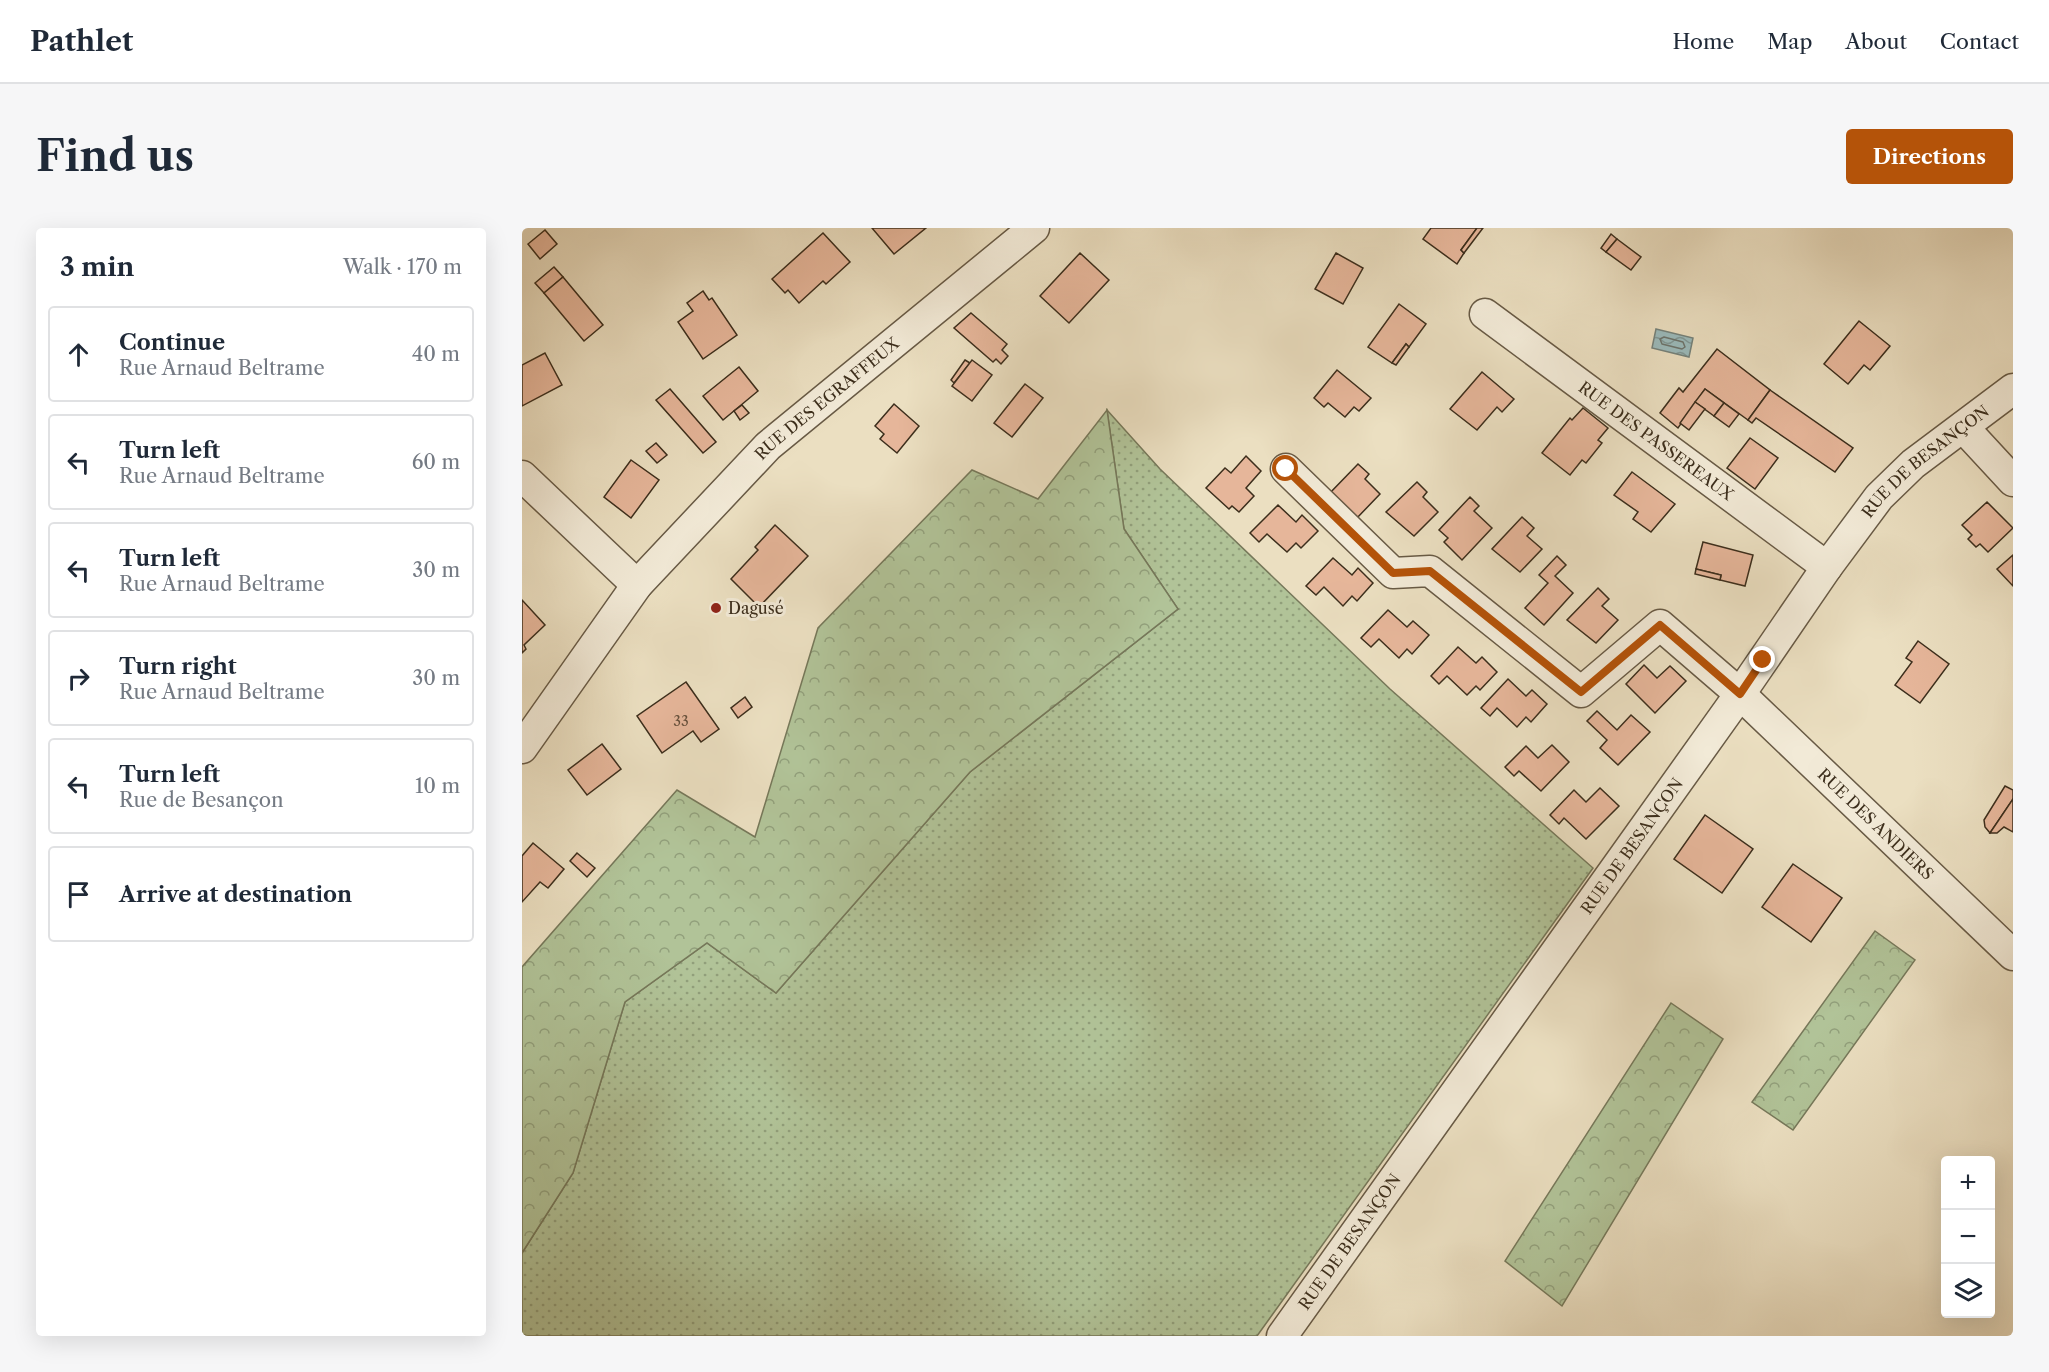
<!DOCTYPE html>
<html lang="en">
<head>
<meta charset="utf-8">
<style>
  :root { --surface:#fff; --page:#f6f6f7; --text:#1f2937; --muted:#747a83; --line:#e0e1e3; --accent:#b45309 }
  body { margin:0; font-family:"Libre Caslon Text",serif; background:var(--page); color:var(--text) }
  .controls { position:absolute; right:18px; bottom:18px; display:grid; overflow:hidden; border-radius:6px; box-shadow:0 6px 24px #0002 }
  .controls button { width:54px; height:54px; display:grid; place-items:center; padding:0; border:0; border-bottom:2px solid var(--line); background:var(--surface); color:var(--text); font:30px sans-serif }
  .stop { position:absolute; width:18px; height:18px; margin:-14px; border:4px solid #b45309; border-radius:50%; background:#fff }
  .stop.end { background:#b45309; border-color:#fff; box-shadow:0 2px 6px #0008 }
  .list { margin:0; padding:0; list-style:none }
  h2 { display:flex; justify-content:space-between; align-items:center; height:78px; margin:0; padding:0 24px; font-size:26px }
  h2 small { font-size:20px; font-weight:400; color:var(--muted) }
  .list li { display:grid; grid-template-columns:39px 1fr auto; gap:18px; align-items:center; box-sizing:border-box; height:96px; margin:0 12px 12px; padding:0 12px; border:2px solid var(--line); border-radius:6px }
  .list b { display:block; font-size:22px; white-space:nowrap }
  .list p { margin:0; font-size:20px; white-space:nowrap; color:var(--muted) }
  .list em { font-size:20px; font-style:normal; color:var(--muted) }
  .icon { flex:none; width:33px; height:33px; fill:none; stroke:currentColor; stroke-width:2; stroke-linecap:round; stroke-linejoin:round }
  .map { position:relative; flex:none; width:1491px; height:1108px; overflow:hidden; border-radius:6px }
  header { display:flex; align-items:center; gap:36px; box-sizing:border-box; height:84px; padding:0 30px; background:var(--surface); border-bottom:2px solid var(--line) }
  header strong { font-size:28px }
  nav { display:flex; gap:33px; margin-inline-start:auto; font-size:21px }
  .intro { display:flex; align-items:center; justify-content:space-between; box-sizing:border-box; height:144px; padding:0 36px }
  h1 { margin:0; font-size:42px }
  .button { padding:15px 27px; border-radius:6px; background:var(--accent); color:#fff; font-size:21px; font-weight:700 }
  main { display:flex; gap:36px; padding:0 36px }
  aside { flex:1; background:var(--surface); border-radius:6px; box-shadow:0 6px 24px #0002 }
  .map>svg:first-child { display:block }
</style>
</head>
<body>
<header>
<strong>Pathlet</strong>
<nav><a>Home</a><a>Map</a><a>About</a><a>Contact</a></nav>
</header>
<div class="intro"><h1>Find us</h1><a class="button">Directions</a></div>
<main>
<aside>
<h2>3 min<small>Walk · 170 m</small></h2>
<ul class="list">
<li><svg class="icon" aria-label="ahead" viewBox="0 0 24 24"><path d="M12 20V5M6 11l6-6 6 6"/></svg><div><b>Continue</b><p>Rue Arnaud Beltrame</p></div><em>40 m</em></li>
<li><svg class="icon" aria-label="left" viewBox="0 0 24 24"><path d="M17 20v-9H6M10 6l-5 5 5 5"/></svg><div><b>Turn left</b><p>Rue Arnaud Beltrame</p></div><em>60 m</em></li>
<li><svg class="icon" aria-label="left" viewBox="0 0 24 24"><path d="M17 20v-9H6M10 6l-5 5 5 5"/></svg><div><b>Turn left</b><p>Rue Arnaud Beltrame</p></div><em>30 m</em></li>
<li><svg class="icon" aria-label="right" viewBox="0 0 24 24"><path d="M7 20v-9h11M14 6l5 5-5 5"/></svg><div><b>Turn right</b><p>Rue Arnaud Beltrame</p></div><em>30 m</em></li>
<li><svg class="icon" aria-label="left" viewBox="0 0 24 24"><path d="M17 20v-9H6M10 6l-5 5 5 5"/></svg><div><b>Turn left</b><p>Rue de Besançon</p></div><em>10 m</em></li>
<li><svg class="icon" aria-label="arrive" viewBox="0 0 24 24"><path d="M6 21V4h12l-3 4 3 4H6"/></svg><div><b>Arrive at destination</b></div></li>
</ul>
</aside>
<div class="map">
<svg width="1491" height="1108" viewBox="0 0 1491 1108">
  <defs>
    <pattern id="grass-dots" width="8" height="8" patternUnits="userSpaceOnUse" patternTransform="scale(1.5)"><rect width="8" height="8" fill="#b1c398"/><path d="M2 2h.1M6 6h.1" fill="none" stroke="#919f7b" stroke-width="1.8" stroke-linecap="round"/></pattern>
    <pattern id="forest-crowns" width="20" height="18" patternUnits="userSpaceOnUse" patternTransform="scale(1.5)"><rect width="20" height="18" fill="#b1c398"/><path d="M2 6a3 3 0 1 1 6 0M12 15a3 3 0 1 1 6 0" fill="none" stroke="#919f7b"/></pattern>
    <pattern id="water-waves" width="16" height="10" patternUnits="userSpaceOnUse" patternTransform="scale(1.5)"><rect width="16" height="10" fill="#9bbabb"/><path d="M0 5q4-4 8 0t8 0" fill="none" stroke="#809897"/></pattern>
  </defs>
  <rect width="100%" height="100%" fill="#ebdfc1"/>
  <filter id="stains"><feTurbulence type="fractalNoise" baseFrequency=".00333" numOctaves="4"/><feColorMatrix values="0 0 0 0 .2 0 0 0 0 .09 0 0 0 0 .02 0 0 0 .5 -.17"/></filter>
  <radialGradient id="worn" r=".72"><stop offset=".6" stop-color="#630" stop-opacity="0"/><stop offset="1" stop-color="#630" stop-opacity=".3"/></radialGradient>
  <path fill="url(#grass-dots)" stroke="#76785a" stroke-width="1.5" d="M585,182L638,241L868,461L1071,640L735,1108H0V1025L51,945L103,774L185,715L254,765L448,544L656,381L602,301Z"/>
  <g fill="url(#forest-crowns)" stroke="#76785a" stroke-width="1.5">
    <path d="M585,182L602,301L656,381L448,544L254,765L185,715L103,774L51,945L0,1025V739L155,562L233,609L296,400L450,242L516,271Z"/>
    <path d="M1353,703L1393,732L1271,902L1230,874Z"/>
    <path d="M1149,775L1201,811L1040,1078L983,1033Z"/>
  </g>
  <path fill="url(#water-waves)" stroke="#75827b" stroke-width="1.5" d="M1134,101L1171,110L1167,129L1130,120Z"/>
  <g fill="none" stroke-linecap="round" stroke-linejoin="round">
    <path stroke="#6c746c" stroke-width="1.5" d="M1142,109L1161,114L1163,119L1160,121L1140,116L1138,111Z"/>
  </g>
  <g fill="#e6b69a" stroke="#3c2e1c" stroke-width="1.5">
    <path d="M350,0H404L372,26Z"/>
    <path d="M909,0H955L939,22L942,25L935,36L901,11Z"/>
    <path d="M955,0H961L942,25L939,22Z"/>
    <path d="M23,2L35,16L18,31L6,16Z"/>
    <path d="M301,5L328,34L304,56L301,53L277,75L266,62L263,65L250,51Z"/>
    <path d="M1089,6L1095,11L1084,24L1079,20Z"/>
    <path d="M1095,11L1119,29L1109,42L1084,24Z"/>
    <path d="M558,25L587,52L547,95L518,68Z"/>
    <path d="M814,25L841,40L821,76L793,61Z"/>
    <path d="M32,39L41,49L22,65L13,55Z"/>
    <path d="M41,49L81,97L62,113L22,65Z"/>
    <path d="M181,63L187,72L190,70L215,107L181,131L156,94L171,83L165,75Z"/>
    <path d="M877,76L904,96L887,119L884,116L870,135L846,119Z"/>
    <path d="M449,85L485,116L480,122L486,128L479,136L474,131L471,134L432,100Z"/>
    <path d="M1337,93L1368,118L1348,142L1342,137L1326,156L1302,136Z"/>
    <path d="M884,116L887,119L874,137L870,135Z"/>
    <path d="M1195,121L1248,162L1226,192L1183,161L1156,200L1138,185L1157,160L1161,164Z"/>
    <path d="M23,125L40,157L0,178V137Z"/>
    <path d="M443,132L448,135L432,155L429,152Z"/>
    <path d="M450,132L470,147L450,173L430,158Z"/>
    <path d="M217,139L236,163L201,192L181,168Z"/>
    <path d="M815,142L849,170L837,183L832,179L823,189L806,175L802,179L792,170Z"/>
    <path d="M960,144L992,171L980,184L975,179L955,202L928,181Z"/>
    <path d="M503,156L521,170L490,209L472,195Z"/>
    <path d="M148,161L194,214L181,225L134,172Z"/>
    <path d="M1183,161L1202,175L1192,188L1173,174Z"/>
    <path d="M1248,162L1331,220L1313,244L1234,190L1230,195L1226,192Z"/>
    <path d="M1173,174L1183,181L1167,202L1158,195Z"/>
    <path d="M1202,175L1217,186L1207,199L1192,188Z"/>
    <path d="M372,176L397,198L375,225L358,211L362,206L353,198Z"/>
    <path d="M220,177L227,185L218,192L212,183Z"/>
    <path d="M1061,180L1086,200L1076,212L1080,215L1064,235L1060,232L1048,247L1020,225L1048,190L1050,192Z"/>
    <path d="M1228,210L1256,230L1233,261L1205,240Z"/>
    <path d="M134,215L145,227L135,235L124,223Z"/>
    <path d="M724,228L739,243L724,260L732,268L717,284L710,278L707,281L684,260L703,240L709,245Z"/>
    <path d="M109,232L137,252L109,290L82,269Z"/>
    <path d="M836,236L847,246L843,251L858,266L834,291L806,267Z"/>
    <path d="M1110,244L1153,276L1129,304L1111,291L1116,284L1092,267Z"/>
    <path d="M895,254L905,264L901,269L916,284L892,308L864,284Z"/>
    <path d="M948,269L957,278L952,283L970,300L940,332L922,314L926,310L917,302Z"/>
    <path d="M1465,274L1491,300L1466,324L1458,316L1454,319L1446,311L1450,307L1440,297Z"/>
    <path d="M756,277L774,294L780,287L796,303L779,320L774,315L765,324L745,306L737,314L728,305Z"/>
    <path d="M1000,289L1012,300L1005,308L1020,321L998,344L970,321Z"/>
    <path d="M253,297L286,328L237,379L209,351L236,322L233,319Z"/>
    <path d="M1181,314L1231,327L1223,358L1198,352L1199,347L1174,341Z"/>
    <path d="M1491,327V358L1475,341Z"/>
    <path d="M1035,328L1044,337L1033,348L1051,365L1022,397L1003,380L1026,355L1017,347Z"/>
    <path d="M811,330L830,347L836,340L851,355L835,373L830,368L821,378L802,359L794,367L784,358Z"/>
    <path d="M1174,341L1199,347L1198,352L1173,346Z"/>
    <path d="M1076,360L1087,371L1080,378L1096,392L1074,415L1045,392Z"/>
    <path d="M0,372L23,397L2,417L4,421L0,425Z"/>
    <path d="M866,382L885,399L891,393L907,407L890,426L885,421L877,430L857,411L849,419L839,410Z"/>
    <path d="M1396,413L1427,436L1398,475L1373,457L1390,434L1384,430Z"/>
    <path d="M936,419L954,435L960,429L975,444L958,462L954,458L945,467L925,448L917,456L909,448Z"/>
    <path d="M1122,437L1135,450L1148,438L1164,453L1133,485L1104,456Z"/>
    <path d="M986,451L1004,468L1010,462L1025,476L1009,494L1004,489L995,499L975,480L968,488L959,480Z"/>
    <path d="M164,454L197,501L179,514L171,503L140,525L115,488Z"/>
    <path d="M223,469L230,479L216,490L209,480Z"/>
    <path d="M1075,483L1095,502L1109,487L1128,504L1096,537L1078,520L1085,512L1065,493Z"/>
    <path d="M80,516L99,541L65,567L46,542Z"/>
    <path d="M1030,517L1047,534L1019,563L997,543L992,548L983,539L1004,518L1016,530Z"/>
    <path d="M1483,558L1491,562V571L1468,605L1463,599L1462,592Z"/>
    <path d="M1078,560L1097,578L1064,611L1042,590L1037,596L1028,587L1052,562L1064,574Z"/>
    <path d="M1491,571V604L1482,599L1475,605H1468Z"/>
    <path d="M1183,587L1231,621L1200,665L1152,631Z"/>
    <path d="M11,615L42,641L26,660L18,654L0,674V628Z"/>
    <path d="M55,625L73,640L65,649L48,633Z"/>
    <path d="M1271,636L1320,670L1289,714L1240,679Z"/>
  </g>
  <g fill="none" stroke-linecap="round" stroke-linejoin="round">
    <g stroke="#685a45" stroke-width="33">
      <g id="minor">
        <path id="s1" d="M963,86L1305,339"/>
        <path d="M1441,199L1491,253"/>
        <path id="s2" d="M764,241L871,345L908,343L1059,464L1138,397L1218,466L1491,727"/>
        <path d="M0,248L115,357"/>
        <path id="s3" d="M0,520L115,357L246,218L512,0"/>
        <path id="s4" d="M760,1108L1218,466L1305,339L1357,269L1391,236L1491,161"/>
      </g>
    </g>
    <use href="#minor" stroke="#f2ead7" stroke-width="30"/>
  </g>
  <g fill="none" stroke-linecap="round" stroke-linejoin="round">
    <path stroke="#b45309" stroke-width="8" d="M764,241L871,345L908,343L1059,464L1138,397L1218,466L1241,432"/>
  </g>
  <circle fill="#8f2418" stroke="#f2ead7" stroke-width="2" cx="194" cy="380" r="6"/>
  <g text-anchor="middle" dominant-baseline="central" stroke-width="6" stroke-linejoin="round" paint-order="stroke">
    <g font-size="14" fill="#66503c">
      <text x="159" y="493">33</text>
    </g>
    <g font-size="16" fill="#3c2e1c" stroke="#f2ead7">
      <text stroke="none"><textPath href="#s3" startOffset="466">RUE DES EGRAFFEUX</textPath></text>
      <text stroke="none"><textPath href="#s1" startOffset="213">RUE DES PASSEREAUX</textPath></text>
      <text stroke="none"><textPath href="#s4" startOffset="1088">RUE DE BESANÇON</textPath></text>
      <text stroke="none"><textPath href="#s2" startOffset="777">RUE DES ANDIERS</textPath></text>
      <text stroke="none"><textPath href="#s4" startOffset="602">RUE DE BESANÇON</textPath></text>
      <text stroke="none"><textPath href="#s4" startOffset="116">RUE DE BESANÇON</textPath></text>
    </g>
    <g font-size="16" fill="#3c2e1c" stroke="#f2ead7" text-anchor="start">
      <text x="206" y="380">Dagusé</text>
    </g>
  </g>
  <rect width="100%" height="100%" filter="url(#stains)"/>
  <rect width="100%" height="100%" fill="url(#worn)"/>
</svg>
<div class="controls">
<button>+</button>
<button>−</button>
<button><svg class="icon" aria-label="layers" viewBox="0 0 24 24"><path d="M12 4l9 5-9 5-9-5zM3 14l9 5 9-5"/></svg></button>
</div>
<div class="stop" style="left:764px;top:241px"></div>
<div class="stop end" style="left:1241px;top:432px"></div>
</div>
</main>
</body>
</html>
